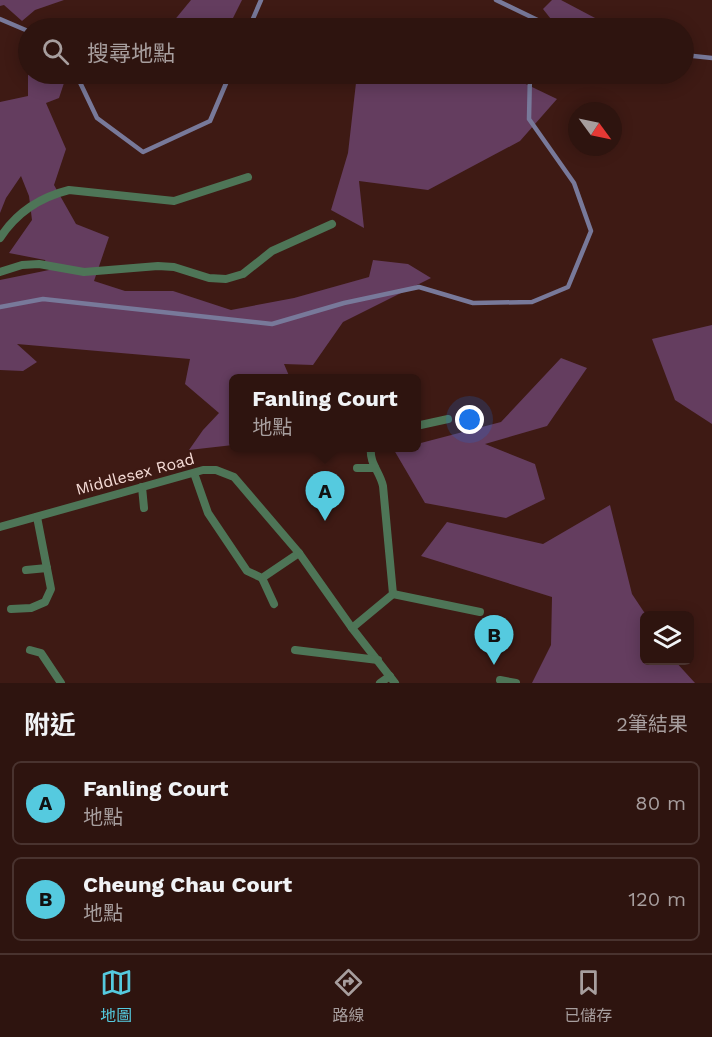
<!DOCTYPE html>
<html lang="zh-TW">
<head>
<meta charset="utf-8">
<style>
  :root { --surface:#2e140f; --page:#361d18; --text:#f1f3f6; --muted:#a79e9e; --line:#49332f; --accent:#55cadf }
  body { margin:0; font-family:"Work Sans","Noto Sans TC",sans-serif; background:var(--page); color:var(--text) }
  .controls { position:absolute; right:18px; bottom:18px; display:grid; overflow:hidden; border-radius:9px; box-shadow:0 3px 15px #0003 }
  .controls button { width:54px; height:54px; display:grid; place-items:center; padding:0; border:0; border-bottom:2px solid var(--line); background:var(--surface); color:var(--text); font:30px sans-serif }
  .compass { position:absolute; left:568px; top:102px; width:54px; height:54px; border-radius:50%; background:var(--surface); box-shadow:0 3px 15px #0003; rotate:123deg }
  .you { position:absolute; left:470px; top:420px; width:21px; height:21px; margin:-15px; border:4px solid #fff; border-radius:50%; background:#1a73e8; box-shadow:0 0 0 9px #1a73e833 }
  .badge { display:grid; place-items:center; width:39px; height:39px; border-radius:50%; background:var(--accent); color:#111; font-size:20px; font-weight:700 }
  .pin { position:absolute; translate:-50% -50px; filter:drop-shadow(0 2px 3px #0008) }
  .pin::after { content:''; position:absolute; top:32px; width:21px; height:18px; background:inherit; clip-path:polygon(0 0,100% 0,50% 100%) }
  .popup { position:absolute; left:229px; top:374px; width:192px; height:78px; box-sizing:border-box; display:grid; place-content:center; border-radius:9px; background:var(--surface); filter:drop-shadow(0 2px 4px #0005); font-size:20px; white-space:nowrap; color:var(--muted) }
  .popup b { font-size:22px; color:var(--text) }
  .popup::after { content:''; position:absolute; left:50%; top:100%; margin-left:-12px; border:12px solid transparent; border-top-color:var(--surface) }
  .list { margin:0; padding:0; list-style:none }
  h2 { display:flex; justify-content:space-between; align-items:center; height:78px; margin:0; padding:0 24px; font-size:26px }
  h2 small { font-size:20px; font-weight:400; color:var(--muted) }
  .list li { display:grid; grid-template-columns:39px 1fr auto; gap:18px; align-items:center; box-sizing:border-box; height:84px; margin:0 12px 12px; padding:0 12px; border:2px solid var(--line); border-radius:9px }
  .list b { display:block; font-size:22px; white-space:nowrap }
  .list p { margin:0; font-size:20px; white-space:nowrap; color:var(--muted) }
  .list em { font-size:20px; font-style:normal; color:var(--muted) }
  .icon { flex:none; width:33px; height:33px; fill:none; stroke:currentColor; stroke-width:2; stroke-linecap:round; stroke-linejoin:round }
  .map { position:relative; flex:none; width:712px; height:683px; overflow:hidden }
  .search { position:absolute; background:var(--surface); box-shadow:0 3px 15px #0003; left:18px; right:18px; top:18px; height:66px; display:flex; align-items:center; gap:15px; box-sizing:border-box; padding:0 21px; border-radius:33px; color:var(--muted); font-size:22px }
  .sheet { height:270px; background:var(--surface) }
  nav { display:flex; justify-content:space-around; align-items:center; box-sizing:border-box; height:84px; border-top:2px solid var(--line); background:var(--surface); font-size:16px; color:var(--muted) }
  nav a { display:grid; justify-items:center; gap:3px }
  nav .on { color:var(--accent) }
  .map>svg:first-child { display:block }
</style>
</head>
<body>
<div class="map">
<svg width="712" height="683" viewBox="0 0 712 683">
  <rect width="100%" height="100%" fill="#3e1a14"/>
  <g fill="#643d5f">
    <path d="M0,0H64L35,10L22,21L4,5L0,6Z"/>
    <path d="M191,0H242L228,28H168Z"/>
    <path d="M552,0H561L614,28H558L543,9Z"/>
    <path d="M28,57V74H55L64,83L59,98L46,103L66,149L54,185L76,224L109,237L94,281L125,291H173L231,310L294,298L369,277L373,260L408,264L431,278L343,322L313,365L284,364L290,378H234L233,445L189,450L203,430L219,413L185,384L190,359L17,344L37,362L23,371L0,370V280L49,270L45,260L9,253L32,220L29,196L21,176L6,198L0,213V102L28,96Z"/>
    <path d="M357,74H505L557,99L520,141L428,190L359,181L364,228L331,210L348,153Z"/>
    <path d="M712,325V424L675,400L652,339Z"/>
    <path d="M561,358L587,368L547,426L485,444L535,464L545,499L506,518L425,503L394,450L416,448L417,444L501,422Z"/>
    <path d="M610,505L632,594L646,615L644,660L675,661L695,683H532L551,645L552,597L421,556L447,522L543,544Z"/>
  </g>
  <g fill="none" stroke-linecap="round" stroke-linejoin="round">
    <g stroke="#78799a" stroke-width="4.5">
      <path d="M496,0L554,28"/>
      <path d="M0,19L28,31"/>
      <path d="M249,28L261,0"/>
      <path d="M684,55L712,58"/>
      <path d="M76,74L97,118L143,152L210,121L230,74"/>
      <path d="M0,307L43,299L272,324L344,303L419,287L473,303L532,302L568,287L591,231L574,183L529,119L530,74"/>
    </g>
    <g stroke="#4e7557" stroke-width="8">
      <path d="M0,238C16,213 41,197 69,190L174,201L248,177"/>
      <path d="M0,272L22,265L39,264L84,272L158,266L174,267L209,278L226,279L243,274L272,251L332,224"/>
      <path d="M416,426L448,419"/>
      <path d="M371,448C369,463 380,472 383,486L393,594"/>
      <path d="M357,468H375"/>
      <path d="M194,473L208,513L247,571L262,578L299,553"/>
      <path d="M142,487L144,508"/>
      <path d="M0,527L203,470H216L234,477L299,553L352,628L395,683"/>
      <path d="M26,570L47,568"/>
      <path d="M262,578L274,604"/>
      <path d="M393,594L480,612"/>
      <path d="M11,609L31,608L45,602L51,589L37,517"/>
      <path d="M352,628L393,594"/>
      <path d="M30,650L41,653L61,683"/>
      <path d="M295,650L378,660"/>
      <path d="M500,680L516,683"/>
      <path d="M380,683L390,676"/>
    </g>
  </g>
  <g text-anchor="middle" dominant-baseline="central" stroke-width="4.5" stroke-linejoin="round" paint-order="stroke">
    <g font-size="16" fill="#f6dcd7" stroke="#3e1a14">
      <text transform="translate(135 474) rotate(-15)">Middlesex Road</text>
    </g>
  </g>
</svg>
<div class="controls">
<button><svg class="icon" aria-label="layers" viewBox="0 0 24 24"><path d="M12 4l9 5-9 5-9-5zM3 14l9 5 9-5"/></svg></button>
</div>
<svg class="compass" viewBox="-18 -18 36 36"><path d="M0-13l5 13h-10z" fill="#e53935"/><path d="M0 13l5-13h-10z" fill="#a79e9e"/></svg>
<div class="you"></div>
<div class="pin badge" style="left:325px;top:521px">A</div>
<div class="popup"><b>Fanling Court</b>地點</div>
<div class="pin badge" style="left:494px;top:665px">B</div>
<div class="search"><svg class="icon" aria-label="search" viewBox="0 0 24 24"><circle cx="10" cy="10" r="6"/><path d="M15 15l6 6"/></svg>搜尋地點</div>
</div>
<section class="sheet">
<h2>附近<small>2筆結果</small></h2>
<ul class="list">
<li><span class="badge">A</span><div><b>Fanling Court</b><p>地點</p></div><em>80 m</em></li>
<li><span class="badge">B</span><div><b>Cheung Chau Court</b><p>地點</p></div><em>120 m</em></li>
</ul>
</section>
<nav>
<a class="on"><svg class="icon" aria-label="map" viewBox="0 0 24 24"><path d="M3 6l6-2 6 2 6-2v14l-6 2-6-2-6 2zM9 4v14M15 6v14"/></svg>地圖</a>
<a><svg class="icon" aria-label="directions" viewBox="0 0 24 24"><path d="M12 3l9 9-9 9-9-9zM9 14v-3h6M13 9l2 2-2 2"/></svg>路線</a>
<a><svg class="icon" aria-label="saved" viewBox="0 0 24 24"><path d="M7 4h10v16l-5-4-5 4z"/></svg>已儲存</a>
</nav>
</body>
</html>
